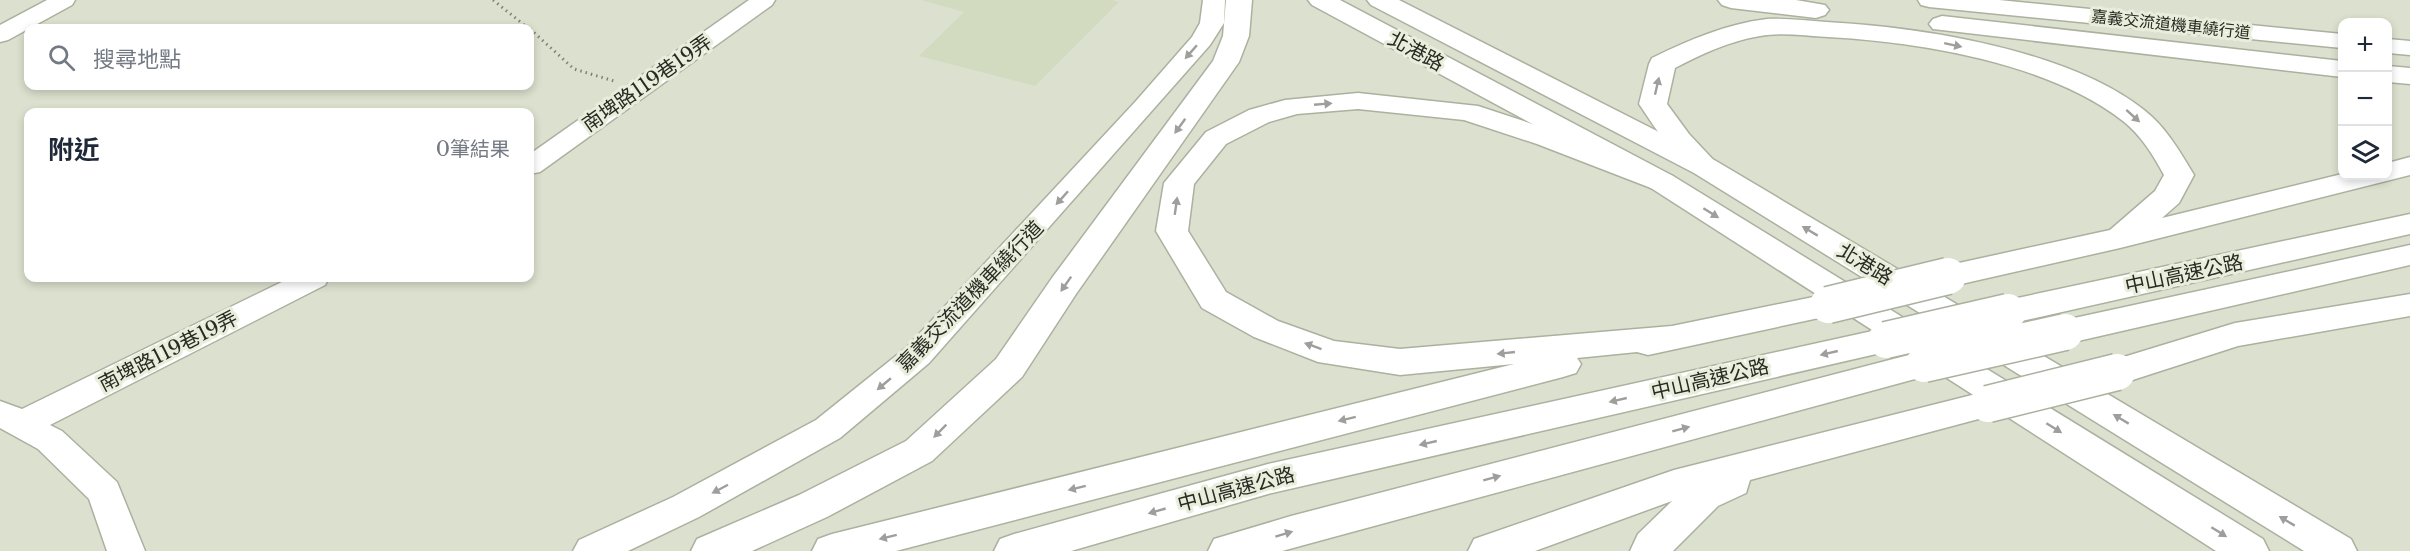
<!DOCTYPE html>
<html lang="zh-TW">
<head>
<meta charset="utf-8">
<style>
  :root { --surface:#fff; --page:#f2f2f3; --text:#1f2937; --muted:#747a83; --line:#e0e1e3 }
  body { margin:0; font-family:"Libre Baskerville","Noto Sans TC",serif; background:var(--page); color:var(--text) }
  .controls { position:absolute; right:18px; top:18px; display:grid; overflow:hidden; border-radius:12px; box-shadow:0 3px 9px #0003 }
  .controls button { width:54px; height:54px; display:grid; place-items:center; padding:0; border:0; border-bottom:2px solid var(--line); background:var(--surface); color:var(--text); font:30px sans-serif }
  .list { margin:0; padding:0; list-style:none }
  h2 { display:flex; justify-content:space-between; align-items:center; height:78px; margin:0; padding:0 24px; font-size:26px }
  h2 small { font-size:20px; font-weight:400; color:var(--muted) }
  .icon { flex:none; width:33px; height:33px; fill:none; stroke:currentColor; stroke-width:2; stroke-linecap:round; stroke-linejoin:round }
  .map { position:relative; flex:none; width:2410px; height:551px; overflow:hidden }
  .search { position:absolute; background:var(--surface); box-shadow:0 3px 9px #0003; left:24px; top:24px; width:510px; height:66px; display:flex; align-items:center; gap:15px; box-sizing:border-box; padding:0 21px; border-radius:12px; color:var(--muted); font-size:22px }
  .panel { position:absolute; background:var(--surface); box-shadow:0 3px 9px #0003; left:24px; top:108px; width:510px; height:174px; border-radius:12px }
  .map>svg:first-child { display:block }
</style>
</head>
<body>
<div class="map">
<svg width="2410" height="551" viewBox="0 0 2410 551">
  <rect width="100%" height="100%" fill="#dbe1ce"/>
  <path fill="#d2dbc0" d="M921,0H1112L1119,2L1035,86L919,56L964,12Z"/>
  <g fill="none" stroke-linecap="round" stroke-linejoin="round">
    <g stroke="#abb19f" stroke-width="3">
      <g id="minor">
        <path d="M47,0H75L72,5L8,40L0,42V25Z"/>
        <path d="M749,0H775L772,5L540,172L530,174V154Z"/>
        <path d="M1203,0H1225L1224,23L1210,45L929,363L840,438L699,517L628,551H573L579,540L673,497L816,420L907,347L1136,101L1192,37L1200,23Z"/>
        <path d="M1918,0H1999L2342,34V48L1929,7L1921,5Z"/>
        <path d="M2388,39L2410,41V55L2388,53Z"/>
        <path d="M290,278H329L325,285L50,425L62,431L117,482L145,551H107L89,499L38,449L0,428V401L22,409Z"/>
      </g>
    </g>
    <g stroke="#abb19f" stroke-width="3">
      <g id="major">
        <path d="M1308,0H1340L1673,176L2263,539L2269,551H2216L1651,188L1312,5Z"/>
        <path d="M1367,0H1399L1716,161L2351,539L2357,551H2304L1694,173L1371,5Z"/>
      </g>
    </g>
    <g stroke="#abb19f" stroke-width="3">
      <g id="highway">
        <path d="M1226,0H1252L1249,36L1239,62L1076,294L1022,377L932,461L827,517L752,551H691L697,539L799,495L906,441L996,359L1052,278L1213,61L1223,36Z"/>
        <path d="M1718,0H1796L1825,5L1829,10L1825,15L1816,18L1731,8L1722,5Z"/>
        <path d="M1942,16L2342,61V77L1933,29L1929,24L1933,19Z"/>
        <path d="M1767,19C1787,18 1807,21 1826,22C1921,27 2069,50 2144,110C2166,127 2180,152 2194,175L2179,203L2162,218L2342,174L2388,176V163L2410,157V175L2120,248L1948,287L1936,284L1931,276L1936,268L2110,230L2155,191L2164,175C2153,155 2141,135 2123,121C2049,63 1920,42 1828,37C1805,36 1782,32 1760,36C1729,41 1702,54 1675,68L1667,104L1689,134L1720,167L1716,173C1709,175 1704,177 1697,174C1680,167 1650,120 1639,104L1649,64L1652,58C1689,40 1726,24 1767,19Z"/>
        <path d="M2388,66L2410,68V84L2388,82Z"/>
        <path d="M1358,93L1478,106L1557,132L1673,176L1677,182L1673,188L1662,191L1651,188L1537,144L1464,120L1358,109L1297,114L1269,122L1226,144L1194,184L1188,231L1226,292L1278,321L1334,341L1400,349L1672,326L1828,294L1840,297L1845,305L1840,313L1828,316L1648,355L1637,352L1577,358L1581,364L1576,373L1563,377L896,551H812L818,539L832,534L1514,364L1400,375L1318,362L1254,337L1202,308L1156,231L1164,183L1206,132L1249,110L1285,100Z"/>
        <path d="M2410,214V234L2008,324L1996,320L1991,312L1996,304L2008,300Z"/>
        <path d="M2410,245V265L2065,344L2053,340L2048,332L2053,324L2065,320Z"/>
        <path d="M2410,294V316L2238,346L2117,385L2104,381L2099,372L2104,363L2235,323Z"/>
        <path d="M1886,328L1898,331L1903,340L1898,349L1268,494L1071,551H994L1000,539L1014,534L1268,464Z"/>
        <path d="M1924,351L1937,355L1942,364L1937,373L1282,551H1208L1214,539L1291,516Z"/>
        <path d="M1988,391L2001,395L2006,404L2001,413L1750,480L1746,493L1718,506L1673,551H1630L1638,534L1672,501L1535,551H1468L1474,539L1674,470Z"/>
      </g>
    </g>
    <g stroke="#7f8376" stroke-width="3" stroke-dasharray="1.5 4" stroke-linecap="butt">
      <path d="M493,0L528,28"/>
      <path d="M530,29L574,69L614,81"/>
    </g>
    <use href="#minor" fill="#fff" fill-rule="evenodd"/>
    <use href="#major" fill="#fff" fill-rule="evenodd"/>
    <use href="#highway" fill="#fff" fill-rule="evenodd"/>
    <g stroke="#abb19f" stroke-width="39" stroke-linecap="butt">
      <g id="highway-bridge">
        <path d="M1828,305L1948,276"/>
        <path d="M1886,340L2008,312"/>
        <path d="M1924,364L2065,332"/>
        <path d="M1988,404L2117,372"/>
      </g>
    </g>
    <use href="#highway-bridge" stroke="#fff" stroke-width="36"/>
  </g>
  <defs><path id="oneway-solid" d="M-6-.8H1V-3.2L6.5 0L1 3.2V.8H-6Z" transform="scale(1.5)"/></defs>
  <g fill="#9e9f9c">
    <use href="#oneway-solid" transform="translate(1953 45) rotate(12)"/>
    <use href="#oneway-solid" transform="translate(1191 52) rotate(131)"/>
    <use href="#oneway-solid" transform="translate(1657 86) rotate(-77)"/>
    <use href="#oneway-solid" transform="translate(1323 104) rotate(-5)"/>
    <use href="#oneway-solid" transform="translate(2133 116) rotate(42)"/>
    <use href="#oneway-solid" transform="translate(1180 126) rotate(126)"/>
    <use href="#oneway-solid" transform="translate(1062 198) rotate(132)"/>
    <use href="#oneway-solid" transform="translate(1176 206) rotate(-82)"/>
    <use href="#oneway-solid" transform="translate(1711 213) rotate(32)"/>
    <use href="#oneway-solid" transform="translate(1810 231) rotate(-149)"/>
    <use href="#oneway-solid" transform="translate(1066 284) rotate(125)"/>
    <use href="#oneway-solid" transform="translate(1313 346) rotate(-160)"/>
    <use href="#oneway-solid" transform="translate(1506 353) rotate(174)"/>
    <use href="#oneway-solid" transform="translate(1829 353) rotate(167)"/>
    <use href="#oneway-solid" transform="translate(884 384) rotate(140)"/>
    <use href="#oneway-solid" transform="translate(1618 400) rotate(167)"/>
    <use href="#oneway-solid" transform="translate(1347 419) rotate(166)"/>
    <use href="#oneway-solid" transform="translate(2121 419) rotate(-149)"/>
    <use href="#oneway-solid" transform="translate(2054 428) rotate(32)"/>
    <use href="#oneway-solid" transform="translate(1681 429) rotate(-15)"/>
    <use href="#oneway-solid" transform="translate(940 431) rotate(135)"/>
    <use href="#oneway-solid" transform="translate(1428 443) rotate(167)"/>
    <use href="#oneway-solid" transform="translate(1492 478) rotate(-15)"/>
    <use href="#oneway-solid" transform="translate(1077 488) rotate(166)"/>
    <use href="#oneway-solid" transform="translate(720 489) rotate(152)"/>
    <use href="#oneway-solid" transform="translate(1157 511) rotate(164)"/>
    <use href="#oneway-solid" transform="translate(2287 521) rotate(-149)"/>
    <use href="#oneway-solid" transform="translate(2219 532) rotate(32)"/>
    <use href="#oneway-solid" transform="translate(1284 534) rotate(-17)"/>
    <use href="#oneway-solid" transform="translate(888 537) rotate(166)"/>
  </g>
  <g text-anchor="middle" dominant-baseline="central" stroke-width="6" stroke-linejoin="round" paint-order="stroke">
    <g font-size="16" fill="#282a23" stroke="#e8eedb">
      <text transform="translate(2171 24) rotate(6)">嘉義交流道機車繞行道</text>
    </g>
    <g font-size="20" fill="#282a23" stroke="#e8eedb">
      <text transform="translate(1416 51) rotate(28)">北港路</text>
      <text transform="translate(647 83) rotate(-35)">南埤路119巷19弄</text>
      <text transform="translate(1865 264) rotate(31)">北港路</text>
      <text transform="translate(2184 274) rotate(-12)">中山高速公路</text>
      <text transform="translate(970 296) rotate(-46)">嘉義交流道機車繞行道</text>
      <text transform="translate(168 351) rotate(-27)">南埤路119巷19弄</text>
      <text transform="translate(1710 379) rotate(-13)">中山高速公路</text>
      <text transform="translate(1236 489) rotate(-15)">中山高速公路</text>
    </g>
  </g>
</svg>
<div class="controls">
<button>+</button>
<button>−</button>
<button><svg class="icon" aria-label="layers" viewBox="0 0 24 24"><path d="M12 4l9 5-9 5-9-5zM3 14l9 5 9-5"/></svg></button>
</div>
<div class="search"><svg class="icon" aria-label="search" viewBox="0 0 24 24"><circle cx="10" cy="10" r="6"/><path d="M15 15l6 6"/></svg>搜尋地點</div>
<section class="panel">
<h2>附近<small>0筆結果</small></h2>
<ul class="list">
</ul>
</section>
</div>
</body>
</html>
